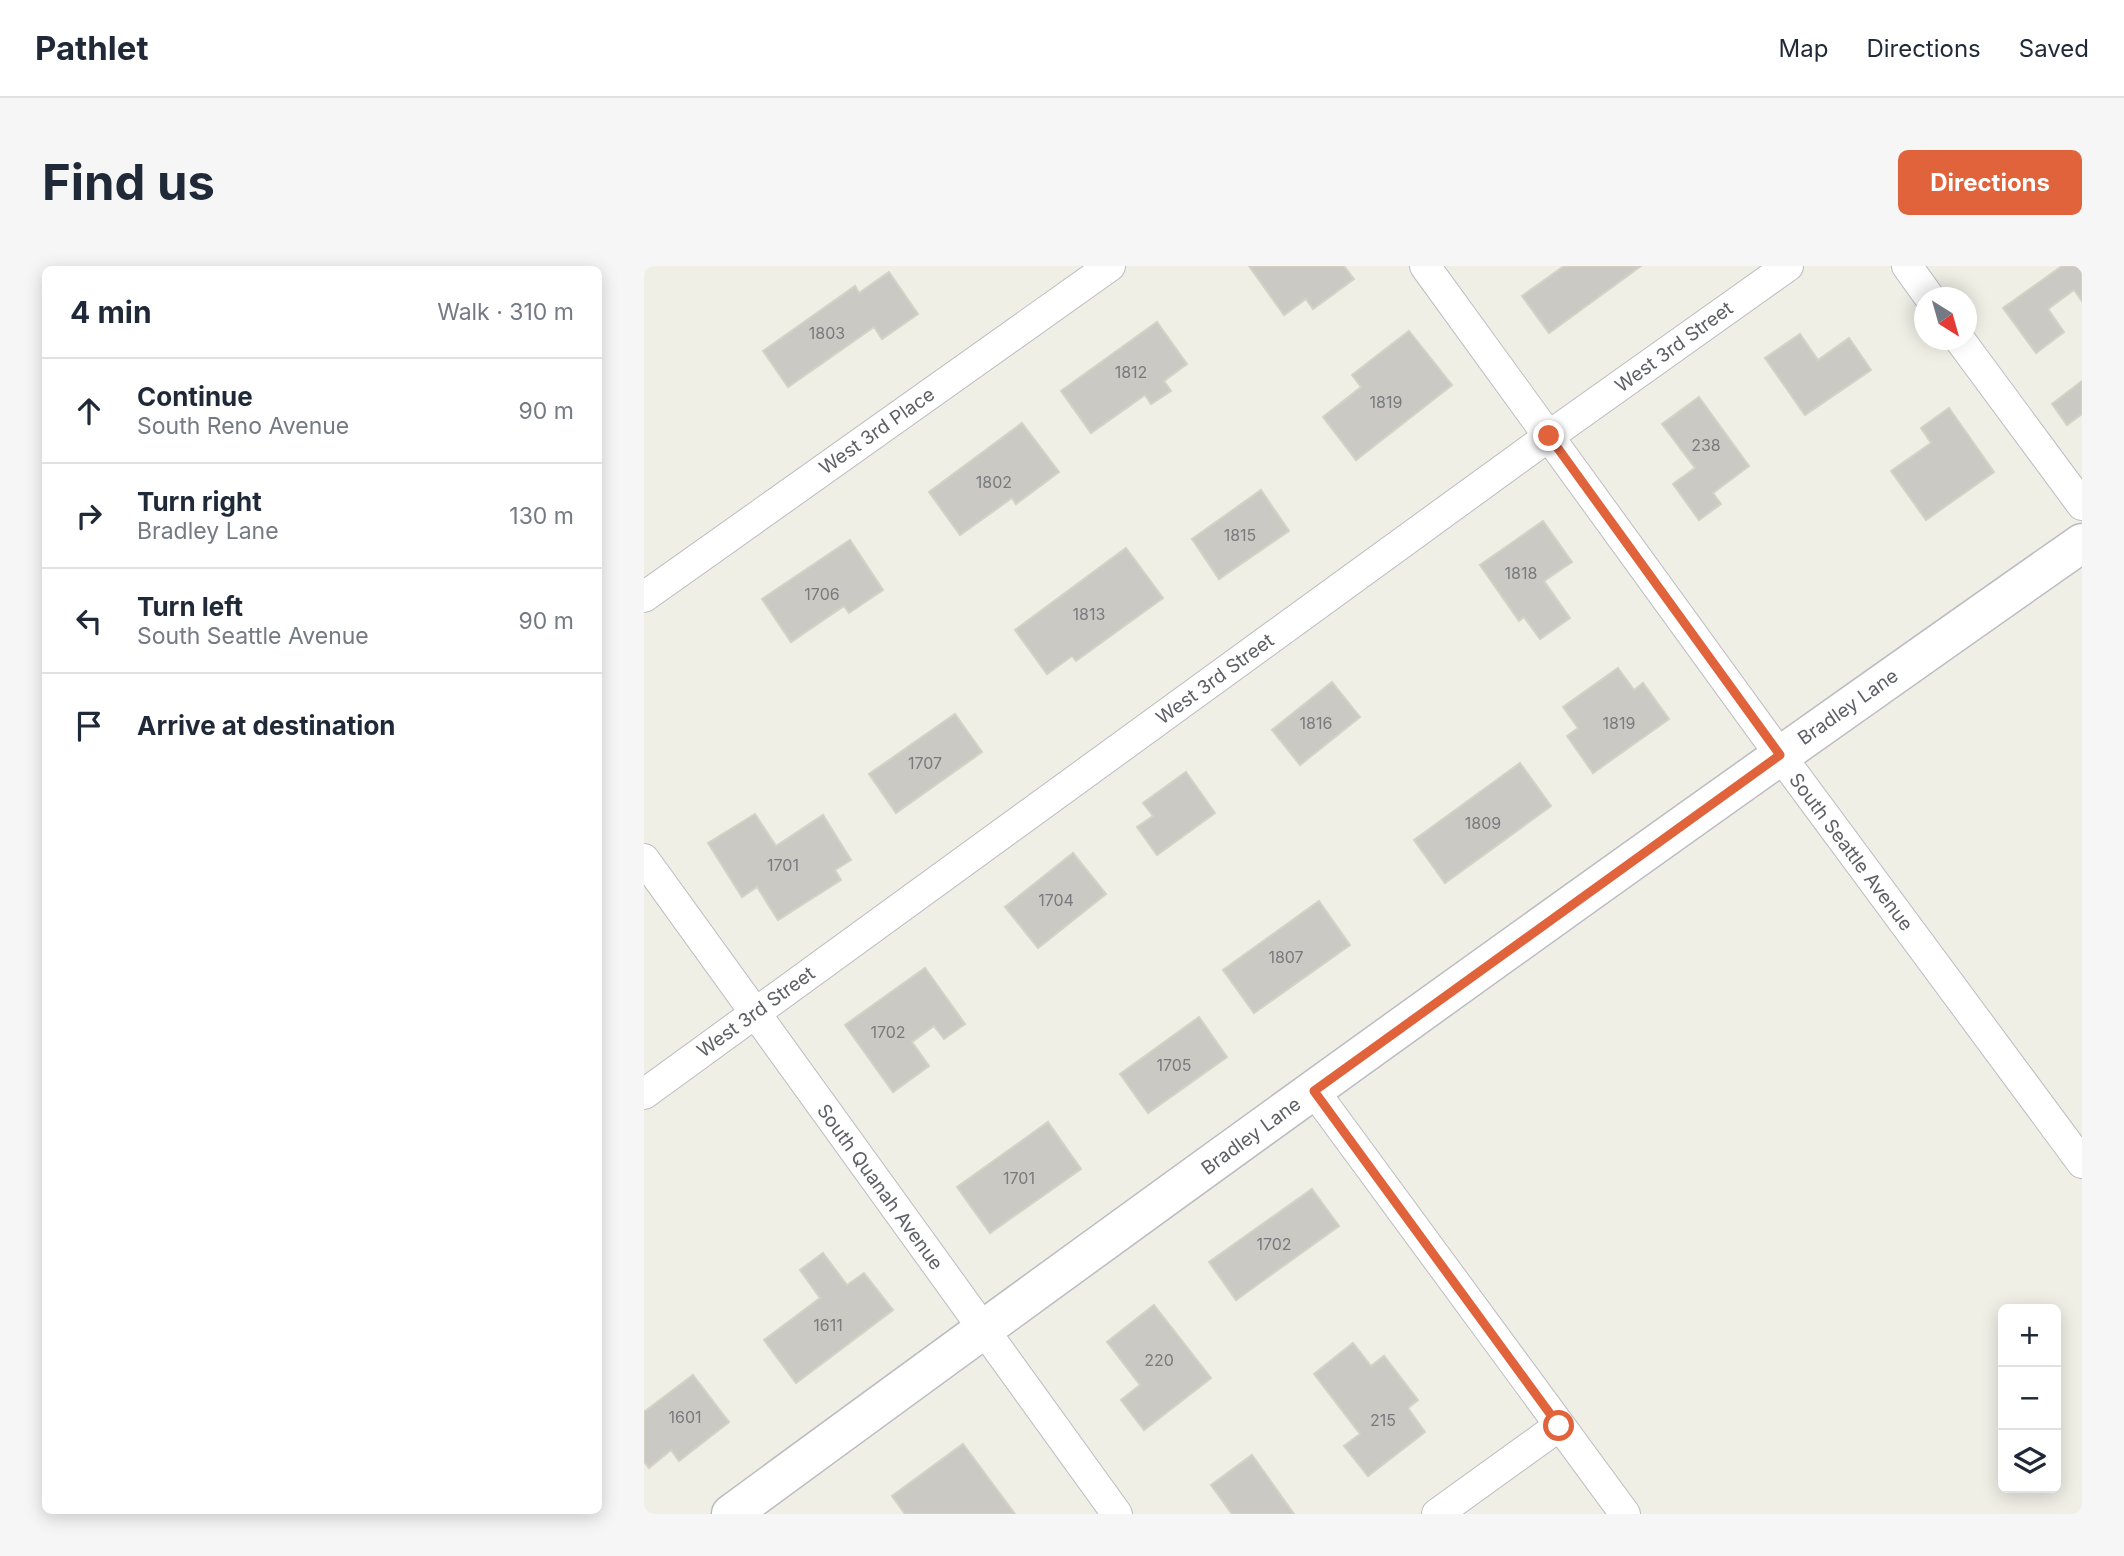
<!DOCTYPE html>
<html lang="en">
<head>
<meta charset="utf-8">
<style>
  :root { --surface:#fff; --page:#f6f6f7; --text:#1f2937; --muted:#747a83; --line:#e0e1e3; --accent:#e0633c }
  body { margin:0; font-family:Inter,sans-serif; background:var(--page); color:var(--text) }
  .controls { position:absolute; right:21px; bottom:21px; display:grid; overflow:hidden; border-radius:10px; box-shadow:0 4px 18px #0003 }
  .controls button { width:63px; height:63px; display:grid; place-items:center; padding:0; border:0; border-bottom:2px solid var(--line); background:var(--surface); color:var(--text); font:35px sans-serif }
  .compass { position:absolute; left:1270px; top:21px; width:63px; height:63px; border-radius:50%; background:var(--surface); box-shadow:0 4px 18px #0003; rotate:143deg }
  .stop { position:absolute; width:21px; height:21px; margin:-16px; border:5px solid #e0633c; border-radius:50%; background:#fff }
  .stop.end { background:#e0633c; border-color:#fff; box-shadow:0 2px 7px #0008 }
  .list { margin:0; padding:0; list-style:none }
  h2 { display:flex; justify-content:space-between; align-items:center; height:91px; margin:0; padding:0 28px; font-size:30px }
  h2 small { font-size:23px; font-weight:400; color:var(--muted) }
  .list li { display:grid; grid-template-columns:46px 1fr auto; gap:21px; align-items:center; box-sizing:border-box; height:105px; padding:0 28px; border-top:2px solid var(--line) }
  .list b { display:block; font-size:26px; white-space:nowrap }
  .list p { margin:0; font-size:23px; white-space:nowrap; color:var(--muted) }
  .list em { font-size:23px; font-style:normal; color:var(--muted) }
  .icon { flex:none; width:38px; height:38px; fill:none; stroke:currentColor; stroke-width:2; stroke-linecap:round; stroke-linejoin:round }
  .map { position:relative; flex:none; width:1438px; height:1248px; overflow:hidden; border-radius:10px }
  header { display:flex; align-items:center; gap:42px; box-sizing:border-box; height:98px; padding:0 35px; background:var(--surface); border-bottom:2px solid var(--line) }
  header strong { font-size:33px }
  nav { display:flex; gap:38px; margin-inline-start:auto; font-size:24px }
  .intro { display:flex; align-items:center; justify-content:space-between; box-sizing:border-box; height:168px; padding:0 42px }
  h1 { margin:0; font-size:49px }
  .button { padding:18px 32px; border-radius:10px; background:var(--accent); color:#fff; font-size:24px; font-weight:700 }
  main { display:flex; gap:42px; padding:0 42px }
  aside { flex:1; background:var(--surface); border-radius:10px; box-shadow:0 4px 18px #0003 }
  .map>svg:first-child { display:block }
</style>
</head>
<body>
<header>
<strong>Pathlet</strong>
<nav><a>Map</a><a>Directions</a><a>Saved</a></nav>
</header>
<div class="intro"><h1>Find us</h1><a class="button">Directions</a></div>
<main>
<aside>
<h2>4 min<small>Walk · 310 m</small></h2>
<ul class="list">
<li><svg class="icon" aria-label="ahead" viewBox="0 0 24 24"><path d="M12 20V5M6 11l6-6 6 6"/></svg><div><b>Continue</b><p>South Reno Avenue</p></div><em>90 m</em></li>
<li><svg class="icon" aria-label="right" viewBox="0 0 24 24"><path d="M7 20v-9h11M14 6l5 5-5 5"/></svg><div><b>Turn right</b><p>Bradley Lane</p></div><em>130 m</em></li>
<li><svg class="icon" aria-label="left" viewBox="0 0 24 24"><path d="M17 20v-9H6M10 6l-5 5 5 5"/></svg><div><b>Turn left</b><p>South Seattle Avenue</p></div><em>90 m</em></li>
<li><svg class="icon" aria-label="arrive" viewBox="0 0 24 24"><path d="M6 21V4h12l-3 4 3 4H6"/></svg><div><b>Arrive at destination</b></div></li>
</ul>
</aside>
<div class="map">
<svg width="1438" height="1248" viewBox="0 0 1438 1248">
  <rect width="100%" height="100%" fill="#efefe6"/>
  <g fill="#cbc9c4" stroke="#d4d1c5" stroke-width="2">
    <path d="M605,0H700L710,13L669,43L662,33L640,49Z"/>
    <path d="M920,0H997L905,67L878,30Z"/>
    <path d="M1418,0H1438V35L1430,24L1404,43L1420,66L1392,87L1359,42Z"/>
    <path d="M245,6L274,48L238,73L230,61L144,121L119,85L211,20L215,27Z"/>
    <path d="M513,56L543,98L520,115L527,125L507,138L501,129L447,167L417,125Z"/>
    <path d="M765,65L808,119L712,194L679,151L717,121L708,109Z"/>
    <path d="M1156,68L1174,94L1205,72L1227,104L1161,149L1121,92Z"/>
    <path d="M1438,115V148L1423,159L1408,138Z"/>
    <path d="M1055,131L1105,200L1069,227L1077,238L1055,254L1029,218L1051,202L1018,158Z"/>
    <path d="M1305,142L1350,206L1282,254L1247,205L1287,177L1277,162Z"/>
    <path d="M378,157L415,206L372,238L368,232L316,269L285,226Z"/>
    <path d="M617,224L645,265L575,313L548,273Z"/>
    <path d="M899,255L928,296L900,315L926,352L896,373L880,351L875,355L836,299Z"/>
    <path d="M206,274L239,324L205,347L200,340L147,376L118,333Z"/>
    <path d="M482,282L519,332L432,395L428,390L403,408L371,364Z"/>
    <path d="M974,402L990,424L999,417L1025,453L949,507L923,470L934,462L919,441Z"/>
    <path d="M688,416L716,451L656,499L628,464Z"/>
    <path d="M311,448L338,486L252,547L225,508Z"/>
    <path d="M876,497L907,540L801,617L770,574Z"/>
    <path d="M542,506L571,547L513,589L493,561L509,550L499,537Z"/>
    <path d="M111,548L132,580L179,549L207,594L191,604L197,614L134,654L113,621L98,631L64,577Z"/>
    <path d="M429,587L462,628L394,682L361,641Z"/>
    <path d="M675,635L706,679L610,747L579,704Z"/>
    <path d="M281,702L321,758L300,773L290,760L268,776L285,800L249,826L201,759Z"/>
    <path d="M555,751L583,791L504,847L476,808Z"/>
    <path d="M404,856L437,903L346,967L313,921Z"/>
    <path d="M668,923L695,960L592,1034L565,996Z"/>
    <path d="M179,987L203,1019L220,1007L249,1044L152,1117L120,1074L176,1032L156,1004Z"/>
    <path d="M510,1039L567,1112L500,1164L477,1134L496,1119L463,1076Z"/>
    <path d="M709,1077L727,1100L740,1090L774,1134L764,1142L781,1166L724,1210L700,1180L716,1168L670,1108Z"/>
    <path d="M49,1109L85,1156L35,1195L27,1184L5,1202L0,1196V1146Z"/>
    <path d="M319,1178L371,1248H261L248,1230Z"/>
    <path d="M608,1189L650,1248H588L567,1219Z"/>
  </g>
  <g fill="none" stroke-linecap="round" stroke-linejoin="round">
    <g stroke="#bbbcc1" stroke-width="32">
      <g id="minor">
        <path d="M781,0L1136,489L1438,897"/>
        <path d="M1263,0L1286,32"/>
        <path d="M1316,74L1438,239"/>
        <path d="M0,331L466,0"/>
        <path d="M0,593L473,1248"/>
        <path d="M670,825L981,1248"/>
        <path d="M0,828L905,170L1144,0"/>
        <path d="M793,1248L915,1160"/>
      </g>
    </g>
    <g stroke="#bbbcc1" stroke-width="41">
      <path id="tertiary" d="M87,1248C534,920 984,595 1438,277"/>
    </g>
    <use href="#minor" stroke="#fff" stroke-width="30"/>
    <use href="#tertiary" stroke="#fff" stroke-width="38"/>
  </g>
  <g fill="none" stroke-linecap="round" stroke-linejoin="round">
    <path stroke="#e0633c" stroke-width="9" d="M905,170L1136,489L670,825L915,1160"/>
  </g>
  <g text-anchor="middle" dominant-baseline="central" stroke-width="5" stroke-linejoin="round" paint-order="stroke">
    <g font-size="16" fill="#797a7e">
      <text x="183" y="67">1803</text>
      <text x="487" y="106">1812</text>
      <text x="742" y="136">1819</text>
      <text x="1062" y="179">238</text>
      <text x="350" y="216">1802</text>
      <text x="596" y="269">1815</text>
      <text x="877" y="307">1818</text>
      <text x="178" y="328">1706</text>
      <text x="445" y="348">1813</text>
      <text x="672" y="457">1816</text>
      <text x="975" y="457">1819</text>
      <text x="281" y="497">1707</text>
      <text x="839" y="557">1809</text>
      <text x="139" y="599">1701</text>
      <text x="412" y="634">1704</text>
      <text x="642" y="691">1807</text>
      <text x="244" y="766">1702</text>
      <text x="530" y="799">1705</text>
      <text x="375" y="912">1701</text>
      <text x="630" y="978">1702</text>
      <text x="184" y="1059">1611</text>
      <text x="515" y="1094">220</text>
      <text x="41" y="1151">1601</text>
      <text x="739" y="1154">215</text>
    </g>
    <g font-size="19" fill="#5e6066" stroke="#fff">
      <text transform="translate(1030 81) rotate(-36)">West 3rd Street</text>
      <text transform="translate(233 165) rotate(-35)">West 3rd Place</text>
      <text transform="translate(571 413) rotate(-36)">West 3rd Street</text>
      <text transform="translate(1204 441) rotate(-35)">Bradley Lane</text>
      <text transform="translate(1207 586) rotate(53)">South Seattle Avenue</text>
      <text transform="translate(112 746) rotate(-36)">West 3rd Street</text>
      <text transform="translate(607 870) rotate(-36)">Bradley Lane</text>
      <text transform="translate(236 921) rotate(54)">South Quanah Avenue</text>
    </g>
  </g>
</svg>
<div class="controls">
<button>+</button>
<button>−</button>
<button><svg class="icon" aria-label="layers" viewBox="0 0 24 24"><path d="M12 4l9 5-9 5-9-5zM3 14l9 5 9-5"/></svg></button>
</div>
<svg class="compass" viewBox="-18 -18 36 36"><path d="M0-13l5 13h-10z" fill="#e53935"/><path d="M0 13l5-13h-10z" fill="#747a83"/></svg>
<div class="stop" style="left:915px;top:1160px"></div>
<div class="stop end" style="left:905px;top:170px"></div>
</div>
</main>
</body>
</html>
